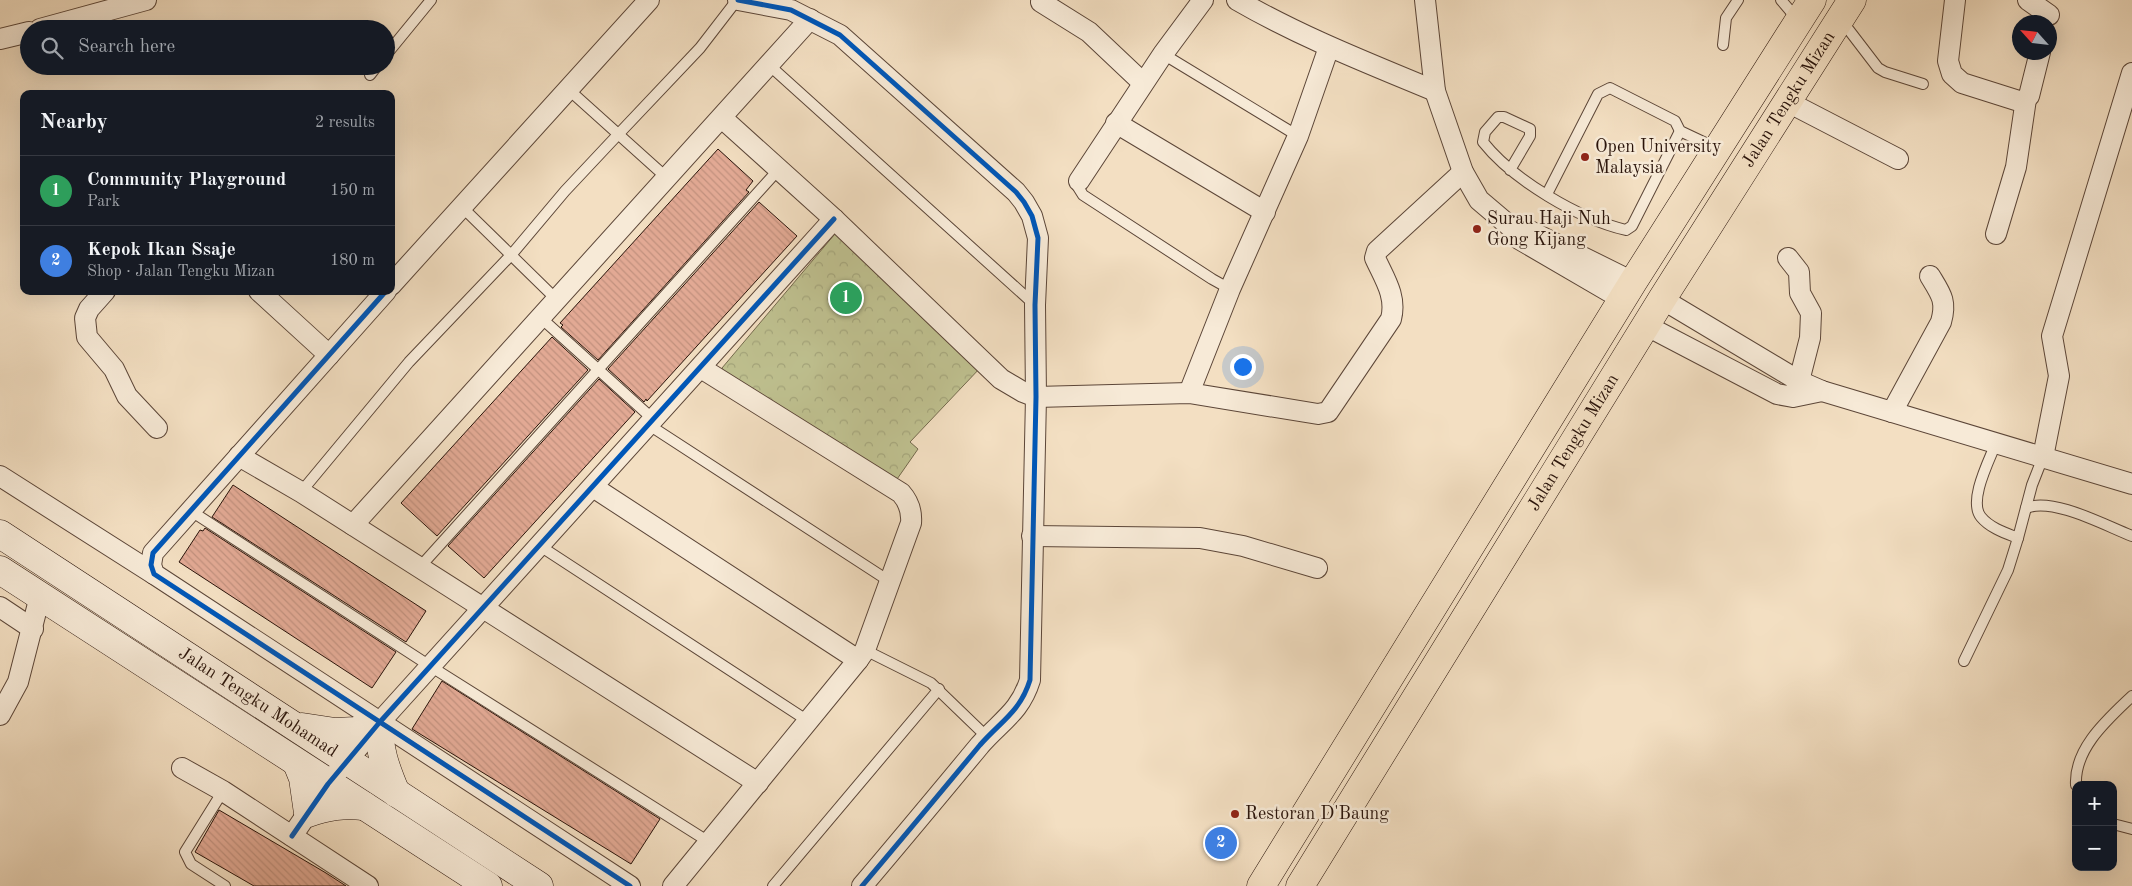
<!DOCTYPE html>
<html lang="en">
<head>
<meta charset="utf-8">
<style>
  :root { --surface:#171b24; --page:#20242c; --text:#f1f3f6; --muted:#9ea1a6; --line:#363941; --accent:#0f766e }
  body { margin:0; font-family:"Old Standard TT",serif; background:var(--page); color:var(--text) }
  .controls { position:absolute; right:15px; bottom:15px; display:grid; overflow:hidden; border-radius:10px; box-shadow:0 5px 20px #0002 }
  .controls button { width:45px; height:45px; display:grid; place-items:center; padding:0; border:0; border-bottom:1px solid var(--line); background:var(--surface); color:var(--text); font:25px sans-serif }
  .compass { position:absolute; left:2012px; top:15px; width:45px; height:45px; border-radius:50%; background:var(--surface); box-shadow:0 5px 20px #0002; rotate:297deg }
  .you { position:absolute; left:1242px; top:366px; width:18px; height:18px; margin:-12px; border:4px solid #fff; border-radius:50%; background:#1a73e8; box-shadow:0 0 0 8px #1a73e833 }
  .badge { display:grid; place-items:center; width:32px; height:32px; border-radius:50%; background:var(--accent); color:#fff; font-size:16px; font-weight:700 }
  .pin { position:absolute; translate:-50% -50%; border:2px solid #fff; box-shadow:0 1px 5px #0006 }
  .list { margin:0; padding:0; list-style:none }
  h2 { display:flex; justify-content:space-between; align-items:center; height:65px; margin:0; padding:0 20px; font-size:21px }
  h2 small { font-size:16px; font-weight:400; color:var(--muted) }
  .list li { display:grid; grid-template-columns:32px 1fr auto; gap:15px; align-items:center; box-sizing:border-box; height:70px; padding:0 20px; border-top:1px solid var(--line) }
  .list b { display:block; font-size:19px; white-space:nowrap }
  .list p { margin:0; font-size:16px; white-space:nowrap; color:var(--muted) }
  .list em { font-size:16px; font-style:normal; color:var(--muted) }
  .icon { flex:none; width:28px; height:28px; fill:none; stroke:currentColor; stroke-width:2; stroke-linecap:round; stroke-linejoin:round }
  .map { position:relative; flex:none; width:2132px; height:886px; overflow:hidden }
  .search { position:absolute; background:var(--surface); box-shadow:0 5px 20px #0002; left:20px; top:20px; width:375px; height:55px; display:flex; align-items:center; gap:12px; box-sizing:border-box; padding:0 18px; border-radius:28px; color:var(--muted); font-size:19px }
  .panel { position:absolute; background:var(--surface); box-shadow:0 5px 20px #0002; left:20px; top:90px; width:375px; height:205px; border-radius:10px }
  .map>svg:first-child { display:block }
</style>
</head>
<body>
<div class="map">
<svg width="2132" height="886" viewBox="0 0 2132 886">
  <defs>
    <pattern id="park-crowns" width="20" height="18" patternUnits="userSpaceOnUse" patternTransform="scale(1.25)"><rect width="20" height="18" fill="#bfc190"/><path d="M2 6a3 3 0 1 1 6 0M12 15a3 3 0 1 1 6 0" fill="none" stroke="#a4a57b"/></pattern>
    <pattern id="building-back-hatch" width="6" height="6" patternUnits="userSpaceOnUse" patternTransform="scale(1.25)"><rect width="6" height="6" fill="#e2a994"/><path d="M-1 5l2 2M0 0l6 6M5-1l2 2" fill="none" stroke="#c2917e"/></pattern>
  </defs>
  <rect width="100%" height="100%" fill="#f3dfc2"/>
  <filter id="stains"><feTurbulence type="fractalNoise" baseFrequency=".004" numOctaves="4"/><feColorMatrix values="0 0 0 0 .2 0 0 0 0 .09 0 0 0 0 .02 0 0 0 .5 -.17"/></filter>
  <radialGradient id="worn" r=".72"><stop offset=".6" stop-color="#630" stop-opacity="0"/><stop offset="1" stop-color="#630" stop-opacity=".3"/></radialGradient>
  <path fill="url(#park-crowns)" stroke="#746a4d" d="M840,228L981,367L910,442L918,449L895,482L726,377L722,368Z"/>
  <g fill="url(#building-back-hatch)" stroke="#29130a">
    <path d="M718,149L753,181L746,190L749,192L598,360L561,327L563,325L560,323Z"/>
    <path d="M759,202L797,236L647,401L646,399L644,402L608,369Z"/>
    <path d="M552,337L588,370L437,536L401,503Z"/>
    <path d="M599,379L635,412L484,578L448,546Z"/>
    <path d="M233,485L426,611L406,642L212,517Z"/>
    <path d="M205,528L396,652L372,688L179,562L200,530L203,531Z"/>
    <path d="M442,681L660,819L631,864L412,729Z"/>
    <path d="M219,810L326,873L346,886H254L195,852Z"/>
  </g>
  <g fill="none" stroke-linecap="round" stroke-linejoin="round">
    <g stroke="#5c4638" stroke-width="12">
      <g id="service">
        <path d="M1781,0L1798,20"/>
        <path d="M1842,21L1878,68L1885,72L1923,84"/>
        <path d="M1723,45L1726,18L1738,0"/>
        <path d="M1163,54L1298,136"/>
        <path d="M386,55L431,0"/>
        <path d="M769,65L1035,305"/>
        <path d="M370,75L377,66"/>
        <path d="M568,89L667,178"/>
        <path d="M1510,170L1530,136V129L1504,117H1498L1485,132L1483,142C1513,180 1579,219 1626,230L1632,226L1680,131"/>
        <path d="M1079,181L1078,187L1083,195L1212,279L1230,289"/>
        <path d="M1547,194L1598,94L1610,88L1675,121L1680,131L1716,148"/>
        <path d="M462,207L556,299"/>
        <path d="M540,317L654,420"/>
        <path d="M649,425L889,581"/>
        <path d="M1996,443C1989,461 1968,501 1981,517C1990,528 2005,533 2018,538L2032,485L2043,457"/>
        <path d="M301,492L409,362L512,254L565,191L611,142L700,48L737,0"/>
        <path d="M2026,508C2053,497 2104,525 2132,536"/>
        <path d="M191,511L430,666L709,842"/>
        <path d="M540,546L808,721"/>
        <path d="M419,568L779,169"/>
        <path d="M865,650L931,683L987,737"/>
        <path d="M1964,661L2008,570L2018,538"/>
        <path d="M2076,785C2074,748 2108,719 2132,696"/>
        <path d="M223,791L185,852L191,864L225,886"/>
        <path d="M2113,824L2132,829"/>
        <path d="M773,886L939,689"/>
      </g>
    </g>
    <g stroke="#5c4638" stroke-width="22">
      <g id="minor">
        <path d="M738,0L791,10L840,35L1016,192L1024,202L1032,216L1038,238L1035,305L1036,397L1030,680C1020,712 1001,721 980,745C941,792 902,839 862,886"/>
        <path d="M1237,0C1301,37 1368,63 1435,91"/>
        <path d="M1425,0L1435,91L1463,172L1479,200L1512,228L1519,239L1622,299"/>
        <path d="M1955,0L1948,61L1952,74L1962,83L2022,102L2029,96L2040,52"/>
        <path d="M2028,0L2049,15"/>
        <path d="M1041,2L1089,32L1143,83"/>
        <path d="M40,29L146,0"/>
        <path d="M0,39L29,32"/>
        <path d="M1786,101L1898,159"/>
        <path d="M722,118L834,219L1001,379L1023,392L1036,397L1189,393L1318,414L1328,412L1391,319C1397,296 1384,278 1375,258L1377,251L1463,172"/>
        <path d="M1116,123L1265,212"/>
        <path d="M1079,181L1163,54L1203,0"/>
        <path d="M1512,228H1524L1633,282"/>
        <path d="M1996,234L2016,167L2026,99"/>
        <path d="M1788,258L1799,272L1800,293L1811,313L1810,338L1799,381L1795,392"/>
        <path d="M391,285L649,0"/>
        <path d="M105,291L89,309L85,318L87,337L114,369L127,396L157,428"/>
        <path d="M259,291L329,355"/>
        <path d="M386,291L153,553L151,565L154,574L630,886"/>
        <path d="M1662,299L1799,381L1822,391L2132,484"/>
        <path d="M1647,326L1777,394L1793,397L1822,391"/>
        <path d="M1189,393L1230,289L1298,136L1329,47"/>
        <path d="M1892,412L1941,322C1947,301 1941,294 1930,276"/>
        <path d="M239,456L301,492L758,783"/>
        <path d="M2043,457L2059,376L2052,336L2132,73"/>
        <path d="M0,476L154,574"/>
        <path d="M593,487L858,660"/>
        <path d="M353,525L810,19"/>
        <path d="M1032,536L1200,538L1243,546L1317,568"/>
        <path d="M0,607L33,629"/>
        <path d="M0,715L18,682L40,596"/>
        <path d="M182,768L223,791L368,886"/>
        <path d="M338,771L379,723L834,219"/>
        <path d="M292,836L316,801"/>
        <path d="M673,886L858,660L865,650L911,523C912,511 909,502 901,493L701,368"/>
      </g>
    </g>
    <g stroke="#29130a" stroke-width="29">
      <g id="secondary">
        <path id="s1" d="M0,534L539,886"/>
        <path d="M0,570L488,886"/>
        <path d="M302,727L335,732L356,731L379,723C379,750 385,767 396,793"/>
        <path d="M297,763L303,778L308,813C328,806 343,804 364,806"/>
      </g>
    </g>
    <g stroke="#29130a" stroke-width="29">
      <g id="trunk">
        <path d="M1261,886L1633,282L1812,0"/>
        <path id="s2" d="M1300,886L1662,299L1852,0"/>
      </g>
    </g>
    <use href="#service" stroke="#f7ead7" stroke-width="10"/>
    <use href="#minor" stroke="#f7ead7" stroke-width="20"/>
    <use href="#secondary" stroke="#f7ead7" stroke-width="28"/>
    <use href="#trunk" stroke="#f3dfc2" stroke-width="28"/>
    <g stroke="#f7ead7" stroke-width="8">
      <g id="cycleway">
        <path d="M738,0L791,10L840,35L1016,192L1024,202L1032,216L1038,238L1035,305L1036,397L1030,680C1020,712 1001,721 980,745C941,792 902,839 862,886"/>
        <path d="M386,291L153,553L151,565L154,574L630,886"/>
        <path d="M292,836L328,784L379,723L834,219"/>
      </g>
    </g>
    <use href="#cycleway" stroke="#0057b8" stroke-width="5"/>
  </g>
  <g fill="#8f2418" stroke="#f7ead7" stroke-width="2">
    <circle cx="1585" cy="157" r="5"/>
    <circle cx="1477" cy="229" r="5"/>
    <circle cx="1235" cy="814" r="5"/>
  </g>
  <g text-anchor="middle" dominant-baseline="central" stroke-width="5" stroke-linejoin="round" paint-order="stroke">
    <g font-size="18" fill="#29130a" stroke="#f7ead7">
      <text stroke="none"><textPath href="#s2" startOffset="926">Jalan Tengku Mizan</textPath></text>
      <text stroke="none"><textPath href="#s2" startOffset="521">Jalan Tengku Mizan</textPath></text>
      <text stroke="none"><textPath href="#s1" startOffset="308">Jalan Tengku Mohamad</textPath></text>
    </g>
    <g font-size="18" fill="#29130a" stroke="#f7ead7" text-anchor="start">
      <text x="1595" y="147">Open University<tspan x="1595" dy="21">Malaysia</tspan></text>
      <text x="1487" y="219">Surau Haji Nuh<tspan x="1487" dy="21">Gong Kijang</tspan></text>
      <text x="1245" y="814">Restoran D'Baung</text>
    </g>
  </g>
  <rect width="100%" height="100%" filter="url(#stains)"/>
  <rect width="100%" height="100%" fill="url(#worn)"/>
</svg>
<div class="controls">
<button>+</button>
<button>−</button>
</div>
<svg class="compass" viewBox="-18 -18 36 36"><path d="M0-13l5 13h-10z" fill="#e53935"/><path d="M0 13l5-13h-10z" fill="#9ea1a6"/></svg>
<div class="you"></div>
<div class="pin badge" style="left:846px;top:298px;background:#2e9e5b">1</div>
<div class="pin badge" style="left:1221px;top:843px;background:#3f7fe0">2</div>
<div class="search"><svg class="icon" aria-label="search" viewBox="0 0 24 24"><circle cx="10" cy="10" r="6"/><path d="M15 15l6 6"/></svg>Search here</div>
<section class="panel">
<h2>Nearby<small>2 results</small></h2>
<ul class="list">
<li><span class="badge" style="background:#2e9e5b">1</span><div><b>Community Playground</b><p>Park</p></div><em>150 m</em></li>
<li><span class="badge" style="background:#3f7fe0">2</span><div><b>Kepok Ikan Ssaje</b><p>Shop · Jalan Tengku Mizan</p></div><em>180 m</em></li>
</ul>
</section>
</div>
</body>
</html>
